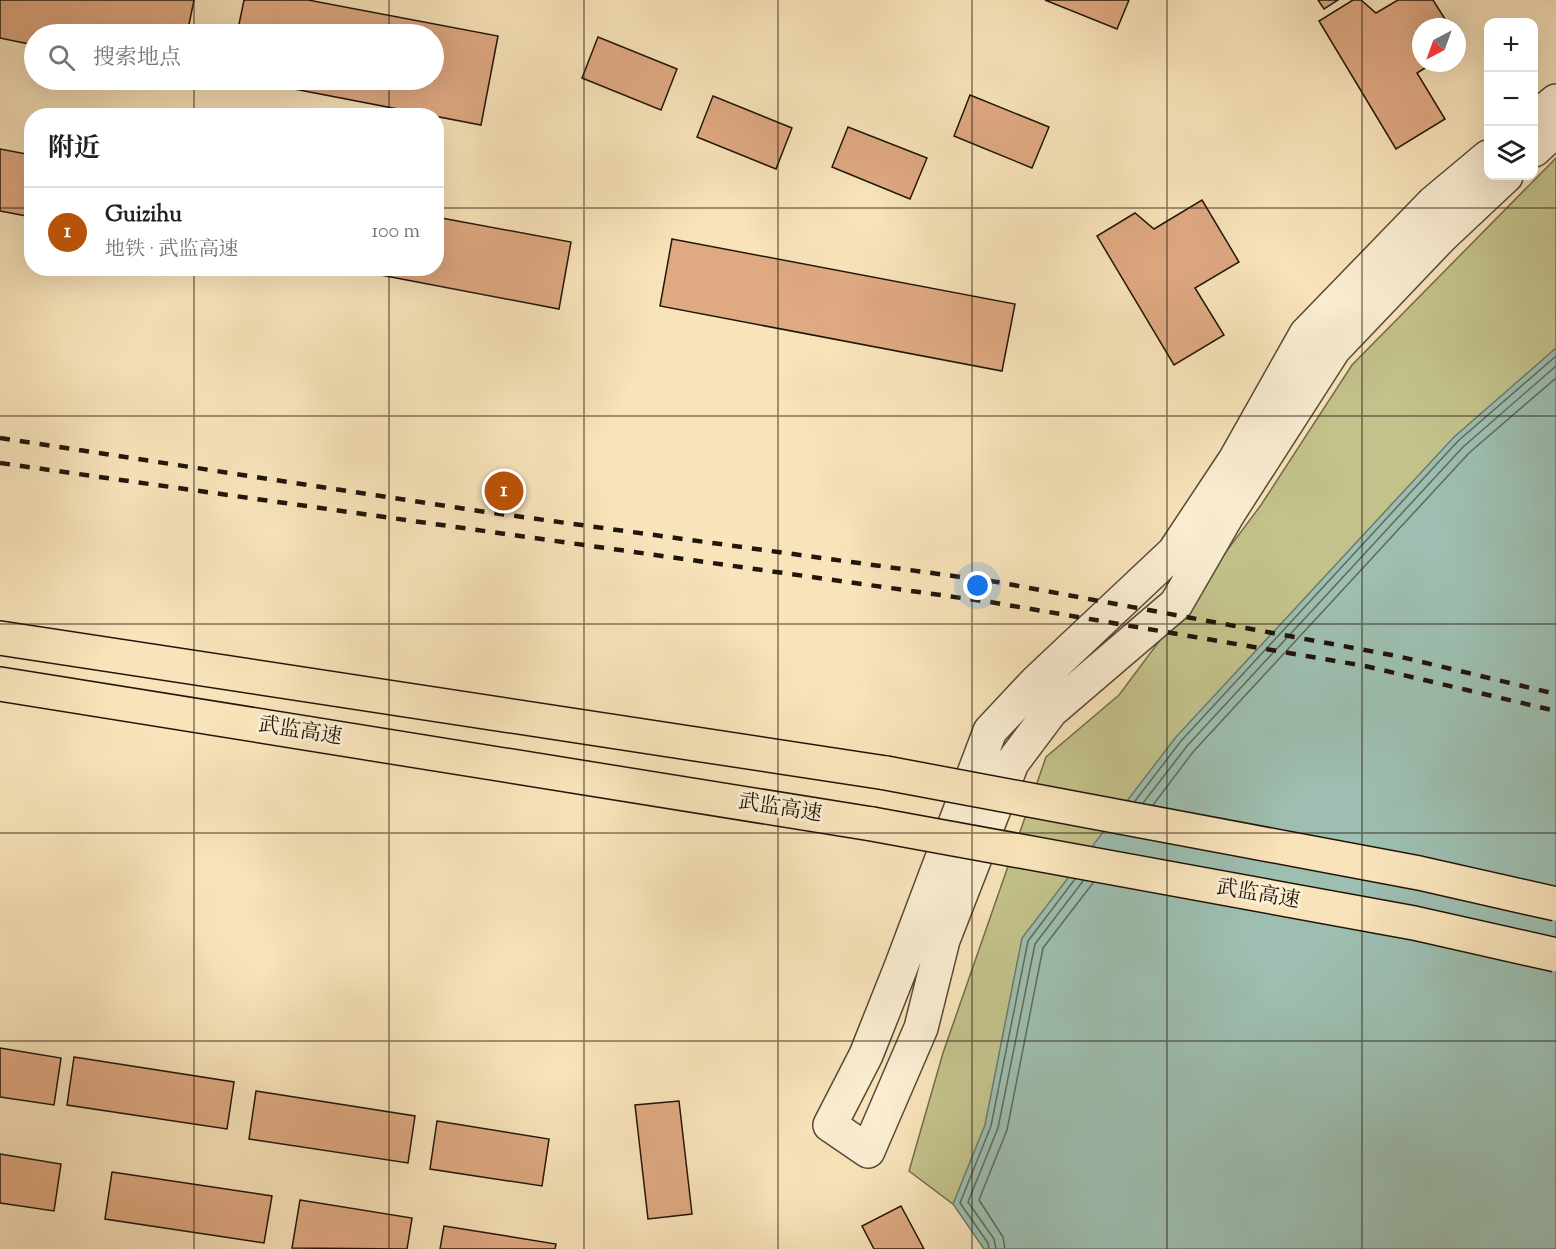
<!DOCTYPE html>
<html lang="zh">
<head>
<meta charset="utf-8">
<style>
  :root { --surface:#fff; --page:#f6f6f6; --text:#202124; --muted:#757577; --line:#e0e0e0; --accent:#b45309 }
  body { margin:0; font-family:"Sorts Mill Goudy","Noto Serif SC",serif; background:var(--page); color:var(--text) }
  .controls { position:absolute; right:18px; top:18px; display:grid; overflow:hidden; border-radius:12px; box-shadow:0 6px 24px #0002 }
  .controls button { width:54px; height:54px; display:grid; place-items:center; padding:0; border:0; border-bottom:2px solid var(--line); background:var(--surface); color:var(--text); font:30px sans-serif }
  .compass { position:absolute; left:1412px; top:18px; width:54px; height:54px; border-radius:50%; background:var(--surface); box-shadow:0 6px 24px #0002; rotate:221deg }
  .you { position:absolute; left:978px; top:586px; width:21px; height:21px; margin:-15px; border:4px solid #fff; border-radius:50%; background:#1a73e8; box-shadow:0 0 0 9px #1a73e833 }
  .badge { display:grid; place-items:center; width:39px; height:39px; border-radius:50%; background:var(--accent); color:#fff; font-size:20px; font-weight:700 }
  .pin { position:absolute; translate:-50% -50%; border:3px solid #fff; box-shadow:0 2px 6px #0006 }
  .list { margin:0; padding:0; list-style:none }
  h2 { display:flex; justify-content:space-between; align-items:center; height:78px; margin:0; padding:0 24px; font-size:26px }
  h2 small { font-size:20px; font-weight:400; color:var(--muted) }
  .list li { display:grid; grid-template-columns:39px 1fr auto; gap:18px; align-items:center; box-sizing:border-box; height:90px; padding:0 24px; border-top:2px solid var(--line) }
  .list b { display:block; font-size:22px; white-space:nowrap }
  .list p { margin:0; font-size:20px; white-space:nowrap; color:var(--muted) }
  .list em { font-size:20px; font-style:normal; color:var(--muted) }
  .icon { flex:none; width:33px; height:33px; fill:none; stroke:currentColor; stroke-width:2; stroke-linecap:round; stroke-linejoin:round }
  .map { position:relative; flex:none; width:1556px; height:1249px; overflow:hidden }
  .search { position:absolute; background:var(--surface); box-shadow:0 6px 24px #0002; left:24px; top:24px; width:420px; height:66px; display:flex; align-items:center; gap:15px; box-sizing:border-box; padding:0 21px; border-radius:33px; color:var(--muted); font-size:22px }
  .panel { position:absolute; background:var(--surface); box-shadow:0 6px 24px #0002; left:24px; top:108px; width:420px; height:168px; border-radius:24px }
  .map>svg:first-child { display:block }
</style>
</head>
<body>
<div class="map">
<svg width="1556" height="1249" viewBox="0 0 1556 1249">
  <rect width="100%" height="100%" fill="#f8e3ba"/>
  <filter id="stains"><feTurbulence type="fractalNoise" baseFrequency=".00333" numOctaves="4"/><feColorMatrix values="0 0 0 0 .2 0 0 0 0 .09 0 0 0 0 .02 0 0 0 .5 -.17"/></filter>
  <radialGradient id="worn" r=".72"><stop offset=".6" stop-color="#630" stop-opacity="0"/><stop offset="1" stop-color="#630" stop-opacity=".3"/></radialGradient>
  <path fill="#c3c28b" stroke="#726c4a" stroke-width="1.5" d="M1556,158V429L1005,1167L953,1204L909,1171L943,1053L1046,757L1119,695L1261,505L1352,365Z"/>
  <path fill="#9dbeb0" stroke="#6b7b6e" stroke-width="1.5" d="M1556,348V1249H984L953,1204L985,1125L1022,938L1176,737L1454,437Z"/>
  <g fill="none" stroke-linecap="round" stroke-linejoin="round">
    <g stroke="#5f6a5d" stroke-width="1.5">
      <path d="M1135,801L1181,741L1458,441L1556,356"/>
      <path d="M1143,803L1187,746L1463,447L1556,366"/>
      <path d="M1153,805L1193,752L1469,453L1556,378"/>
      <path d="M989,1249L988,1243L960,1203L991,1126L1028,941L1075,879"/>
      <path d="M996,1249L994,1239L968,1202L998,1128L1035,944L1083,881"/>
      <path d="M1005,1249L1003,1237L979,1200L1007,1130L1043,948L1093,883"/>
    </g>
  </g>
  <g fill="#dfa982" stroke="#21160a" stroke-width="1.5">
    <path d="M0,0H194L187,34H34V45L0,38Z"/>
    <path d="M244,0H308L498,36L481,125L248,80H434V34H237Z"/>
    <path d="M1045,0H1129L1117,29Z"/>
    <path d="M1318,0H1338L1324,9Z"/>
    <path d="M1353,0H1361L1376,13L1398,0H1433L1450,27H1421V63H1433L1417,73L1445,119L1396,149L1319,21Z"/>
    <path d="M598,37L677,69L661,110L582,78Z"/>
    <path d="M970,95L1049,127L1032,168L954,136Z"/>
    <path d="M713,96L792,128L776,169L697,137Z"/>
    <path d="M848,127L927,158L910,199L832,167Z"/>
    <path d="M0,149L32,155V217L0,211Z"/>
    <path d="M1202,200L1239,262L1195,288L1224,335L1174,365L1097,236L1135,213L1154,229Z"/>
    <path d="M436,217L571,242L559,309L344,268H436Z"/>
    <path d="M672,239L1015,304L1002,371L660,306Z"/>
    <path d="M0,1048L61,1058L54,1105L0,1097Z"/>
    <path d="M74,1057L234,1082L227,1129L67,1105Z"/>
    <path d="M256,1091L415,1116L408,1163L249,1139Z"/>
    <path d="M679,1101L692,1214L648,1219L635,1105Z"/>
    <path d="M437,1121L549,1139L542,1186L430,1169Z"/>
    <path d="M0,1154L61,1164L54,1211L0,1203Z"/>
    <path d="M112,1172L272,1196L264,1243L105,1219Z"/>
    <path d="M300,1200L412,1218L407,1249L292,1248Z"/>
    <path d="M901,1206L924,1249H874L862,1226Z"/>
    <path d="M444,1226L556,1244L555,1249H440Z"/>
  </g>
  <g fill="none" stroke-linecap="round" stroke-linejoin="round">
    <g stroke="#574936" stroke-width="36">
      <g id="minor">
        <path d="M1534,119L1556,101"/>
        <path d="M1534,150L1556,130"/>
        <path d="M1488,157L1433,203L1306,334L1235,460L1174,552L1036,682L990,731L901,967L866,1055L830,1125L868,1151L921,1028L943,940L1012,763L1051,711L1176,604L1228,514L1334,349L1440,238L1506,176"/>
      </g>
    </g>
    <g stroke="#21160a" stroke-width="36">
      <g id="highway">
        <path d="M0,638L886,773"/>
        <path d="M0,684L872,824"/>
      </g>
    </g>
    <use href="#minor" stroke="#faedd2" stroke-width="33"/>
    <use href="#highway" stroke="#f8e3ba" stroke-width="33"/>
    <g stroke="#21160a" stroke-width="4.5" stroke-dasharray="10 10" stroke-linecap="butt">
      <path d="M0,438L479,511L997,582L1397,656L1556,694"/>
      <path d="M0,463L990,602L1365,666L1556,711"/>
    </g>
    <g stroke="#21160a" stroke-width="36" stroke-linecap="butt">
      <g id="highway-bridge">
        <path d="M886,773L1419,873L1556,904"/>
        <path d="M872,824L1414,923L1556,955"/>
      </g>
    </g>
    <use href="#highway-bridge" stroke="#f8e3ba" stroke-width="33"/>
  </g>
  <path fill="none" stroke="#21160a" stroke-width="1.5" stroke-opacity="0.55" d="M194,0V34M389,0V34M584,0V1249M778,0V1249M972,0V1249M1167,0V1249M1362,0V1249M194,80V116M389,80V116M0,208H32M436,208H1556M194,268V1249M389,268V1249M0,416H1556M0,624H1556M0,833H1556M0,1041H1556"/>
  <g text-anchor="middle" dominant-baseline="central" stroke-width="6" stroke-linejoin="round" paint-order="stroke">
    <g font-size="21" fill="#21160a" stroke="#faedd2">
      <text transform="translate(300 732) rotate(9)">武监高速</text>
      <text transform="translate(780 809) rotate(9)">武监高速</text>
      <text transform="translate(1258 895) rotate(10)">武监高速</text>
    </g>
  </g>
  <rect width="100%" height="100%" filter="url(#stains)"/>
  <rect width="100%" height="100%" fill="url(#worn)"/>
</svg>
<div class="controls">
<button>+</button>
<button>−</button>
<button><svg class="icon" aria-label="layers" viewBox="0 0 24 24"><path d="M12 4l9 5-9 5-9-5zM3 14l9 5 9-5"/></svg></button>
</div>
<svg class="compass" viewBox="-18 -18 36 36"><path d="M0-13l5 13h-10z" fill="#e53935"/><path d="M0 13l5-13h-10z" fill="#757577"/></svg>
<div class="you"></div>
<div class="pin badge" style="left:504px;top:491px">1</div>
<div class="search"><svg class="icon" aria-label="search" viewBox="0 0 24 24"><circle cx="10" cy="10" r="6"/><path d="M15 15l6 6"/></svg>搜索地点</div>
<section class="panel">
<h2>附近<small></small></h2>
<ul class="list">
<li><span class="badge">1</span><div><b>Guizihu</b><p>地铁 · 武监高速</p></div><em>100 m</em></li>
</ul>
</section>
</div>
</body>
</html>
